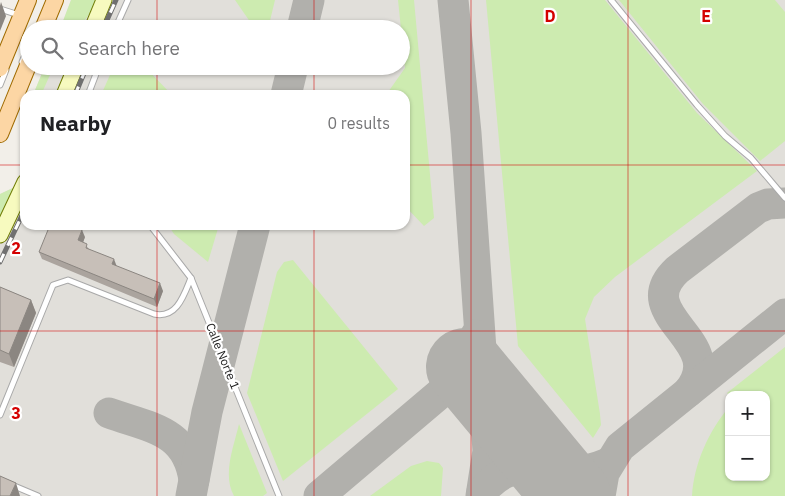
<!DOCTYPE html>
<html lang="en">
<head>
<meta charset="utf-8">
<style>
  :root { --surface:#fff; --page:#f2f2f2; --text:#202124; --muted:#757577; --line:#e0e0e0 }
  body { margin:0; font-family:"IBM Plex Sans",sans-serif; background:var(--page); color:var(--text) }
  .controls { position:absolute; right:15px; bottom:15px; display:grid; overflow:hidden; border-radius:10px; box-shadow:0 1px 4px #0004 }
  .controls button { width:45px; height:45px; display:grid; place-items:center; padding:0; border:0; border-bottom:1px solid var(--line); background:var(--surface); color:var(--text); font:25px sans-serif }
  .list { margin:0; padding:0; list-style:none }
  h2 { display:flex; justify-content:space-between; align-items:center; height:65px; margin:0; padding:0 20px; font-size:21px }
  h2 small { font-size:16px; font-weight:400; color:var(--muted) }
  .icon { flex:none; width:28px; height:28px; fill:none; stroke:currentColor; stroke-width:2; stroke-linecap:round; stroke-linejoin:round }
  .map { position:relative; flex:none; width:785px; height:496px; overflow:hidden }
  .search { position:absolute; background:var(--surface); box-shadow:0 1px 4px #0004; left:20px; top:20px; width:390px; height:55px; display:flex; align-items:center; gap:12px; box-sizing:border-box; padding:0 18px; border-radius:28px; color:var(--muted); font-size:19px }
  .panel { position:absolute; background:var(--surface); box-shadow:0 1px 4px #0004; left:20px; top:90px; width:390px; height:140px; border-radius:15px }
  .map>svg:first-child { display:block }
</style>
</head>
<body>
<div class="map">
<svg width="785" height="496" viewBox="0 0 785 496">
  <rect width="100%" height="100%" fill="#f2efe9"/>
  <path fill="#e1dfda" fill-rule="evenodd" d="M71,0H785V496H0V194L15,187L25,163V225H405V95H33L45,66H401V29H60ZM729,395H766V477H729Z"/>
  <g fill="#cdebb0">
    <path d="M71,0H100L78,29H60Z"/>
    <path d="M235,0H275L268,29H255Z"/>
    <path d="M398,0H414L434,218L424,226L405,206V95H386L405,68Z"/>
    <path d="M486,0H605L697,113L757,171L615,277L594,297L585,319L600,414L601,425L593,438L518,346Z"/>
    <path d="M619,0H775L785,12V141L760,161L703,104Z"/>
    <path d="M45,66H54L41,95H33Z"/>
    <path d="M114,66H144L172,95H101Z"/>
    <path d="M25,163V178L0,231V194L15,187Z"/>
    <path d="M168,225H219L208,262L174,234Z"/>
    <path d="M293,260L398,389L283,481L247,393L277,272L284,262Z"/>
    <path d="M785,347V496H692C694,464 708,432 729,407V477H766V395H729L727,393Z"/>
    <path d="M239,424L267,493L263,496H234C222,475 234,446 239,424Z"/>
    <path d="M427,461L439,463L443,468L441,496H370L411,466Z"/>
  </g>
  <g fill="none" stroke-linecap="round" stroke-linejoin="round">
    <g stroke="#b1b0ac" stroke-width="31">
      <path d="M453,0L466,133L488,451L481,496"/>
      <path d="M302,29L309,0"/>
      <path d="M286,95L293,66"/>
      <path d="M488,374C499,407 523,439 548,463C566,476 589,471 608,463"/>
      <path d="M688,392C731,341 628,316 677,270L758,208L768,204L785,203"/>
      <path d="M109,413C150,428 187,430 194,480"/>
      <path d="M482,492C512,456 538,468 569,493"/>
      <path d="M191,496L207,412L255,225"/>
      <path d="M319,496L456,380L469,358L476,335"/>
      <path d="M600,496L604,473L620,447L785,314"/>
    </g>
    <path stroke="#b1b0ac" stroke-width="78" d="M465,367L572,496"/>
    <g stroke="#a9a9a9" stroke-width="7">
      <g id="lane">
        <path d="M611,0L697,105L725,136L751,158L785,198"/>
        <path d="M0,9L19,15"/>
        <path d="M115,29L128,0"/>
        <path d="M22,62L29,46"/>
        <path d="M0,85L6,70"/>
        <path d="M88,95L99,66"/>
        <path d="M150,225L191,278L279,496"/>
        <path d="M0,415L53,285L68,280L154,314C177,319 184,295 191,278"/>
        <path d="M0,480L38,496"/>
      </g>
    </g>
    <g stroke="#707d05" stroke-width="17">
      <g id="secondary">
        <path d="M92,29L104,0"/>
        <path d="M64,95L76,66"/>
        <path d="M0,235L25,182"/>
      </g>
    </g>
    <g stroke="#a06b00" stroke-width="18">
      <g id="primary">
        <path d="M43,29L55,0"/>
        <path d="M0,68L28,0"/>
        <path d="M0,134L29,63"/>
      </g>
    </g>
    <path stroke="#fa8072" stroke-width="2" stroke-dasharray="2.5 2.5" stroke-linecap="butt" d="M23,140L25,136"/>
    <use href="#lane" stroke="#fff" stroke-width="5"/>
    <use href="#secondary" stroke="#f7fabf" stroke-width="15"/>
    <use href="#primary" stroke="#fcd6a4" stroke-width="16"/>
    <g stroke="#707070" stroke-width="5">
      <g id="rail">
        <path d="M103,29L116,0"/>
        <path d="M75,95L87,66"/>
        <path d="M0,262L25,209"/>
      </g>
    </g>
    <use href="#rail" stroke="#fff" stroke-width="3" stroke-dasharray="9" stroke-linecap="butt"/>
  </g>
  <g fill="#aba49e">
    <path d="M85,237L83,242L89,249L116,266L163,291L157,307L42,259L39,252Z"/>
    <path d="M0,287L31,300L36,313L14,367L0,362Z"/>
  </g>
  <g fill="#8b8681">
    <path d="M1,2L6,16L0,31V6Z"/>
    <path d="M82,230L85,237L81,248L78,240Z"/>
    <path d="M114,259L117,267L112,264Z"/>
    <path d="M160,283L163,291L157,307L154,299Z"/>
    <path d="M31,300L36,313L14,367L9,354Z"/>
    <path d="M16,483L20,496H10Z"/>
  </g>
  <g fill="#c7bfb8" stroke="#8b8681">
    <path d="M50,225H72L82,230L78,240L87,244L86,248L114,259L112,264L160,283L154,299L39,252Z"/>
    <path d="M0,287L31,300L9,354L0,350Z"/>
    <path d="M0,476L16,483L10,496H0Z"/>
  </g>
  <path fill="none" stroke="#d40000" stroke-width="1" stroke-opacity="0.55" d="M157,0V29M314,0V29M471,0V496M628,0V496M157,66V95M314,66V95M0,165H25M405,165H785M157,225V496M314,225V496M0,331H785"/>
  <g text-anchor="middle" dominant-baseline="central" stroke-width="4.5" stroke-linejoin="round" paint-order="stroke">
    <g font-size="12" fill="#222" stroke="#fff">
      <text transform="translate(223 356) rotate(68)">Calle Norte 1</text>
    </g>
  </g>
  <g font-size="16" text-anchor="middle" font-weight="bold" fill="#d40000" stroke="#fff" stroke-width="4.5" stroke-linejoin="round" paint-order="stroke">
    <text x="550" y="22">D</text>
    <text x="706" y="22">E</text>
    <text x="16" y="254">2</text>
    <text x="16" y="419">3</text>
  </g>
</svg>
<div class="controls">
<button>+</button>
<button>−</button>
</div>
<div class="search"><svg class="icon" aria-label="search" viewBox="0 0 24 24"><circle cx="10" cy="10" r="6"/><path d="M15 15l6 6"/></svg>Search here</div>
<section class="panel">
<h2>Nearby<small>0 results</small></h2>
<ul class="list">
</ul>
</section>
</div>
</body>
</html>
